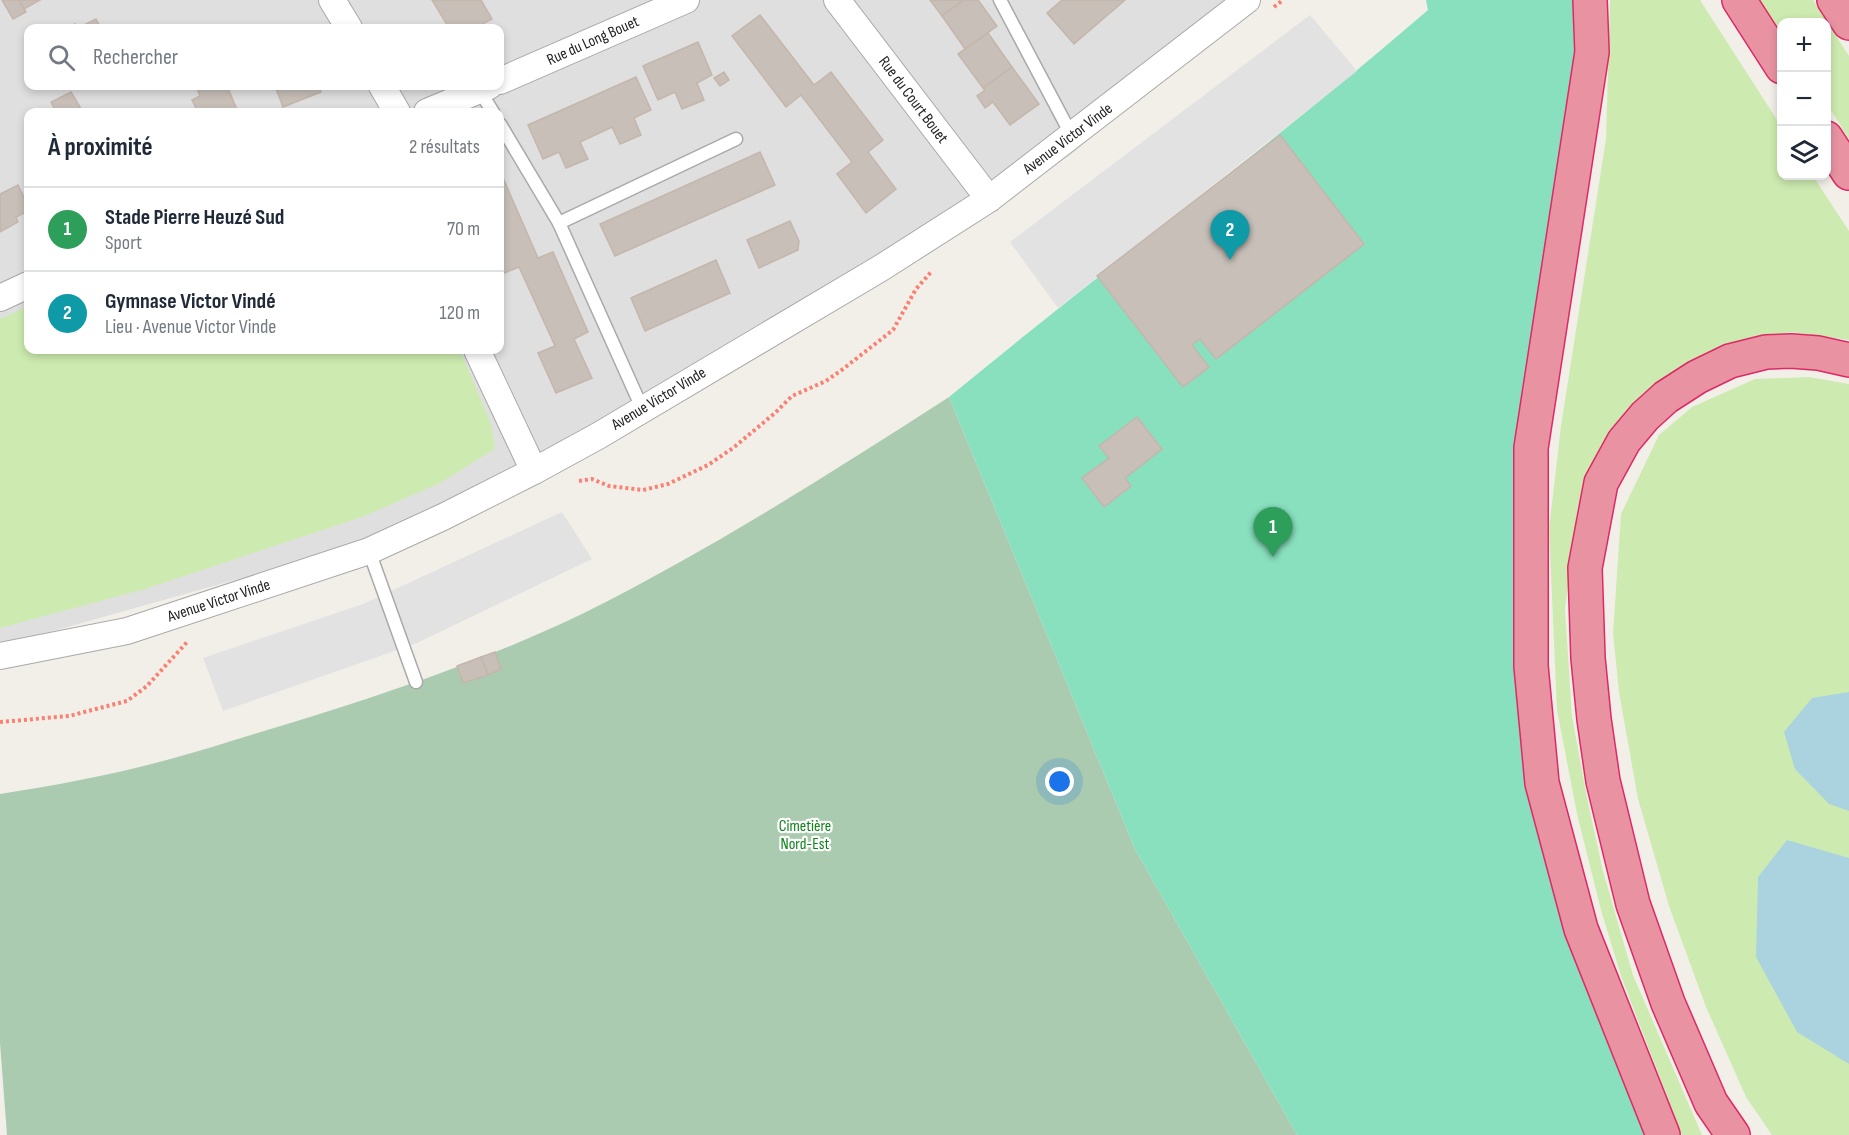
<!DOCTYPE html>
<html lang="fr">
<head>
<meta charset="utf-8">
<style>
  :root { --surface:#fff; --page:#f6f6f7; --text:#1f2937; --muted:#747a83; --line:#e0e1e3; --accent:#0b8043 }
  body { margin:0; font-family:"Sofia Sans Condensed",sans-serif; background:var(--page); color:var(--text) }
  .controls { position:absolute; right:18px; top:18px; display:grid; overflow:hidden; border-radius:12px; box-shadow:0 3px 9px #0003 }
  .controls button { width:54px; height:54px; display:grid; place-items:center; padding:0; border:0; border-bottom:2px solid var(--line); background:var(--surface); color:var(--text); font:30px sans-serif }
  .you { position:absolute; left:1060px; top:782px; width:21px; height:21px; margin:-15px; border:4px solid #fff; border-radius:50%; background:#1a73e8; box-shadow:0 0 0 9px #1a73e833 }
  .badge { display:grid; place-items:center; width:39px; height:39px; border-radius:50%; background:var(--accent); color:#fff; font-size:20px; font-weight:700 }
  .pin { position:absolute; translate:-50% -50px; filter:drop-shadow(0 2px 3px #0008) }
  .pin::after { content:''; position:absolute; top:32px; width:21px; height:18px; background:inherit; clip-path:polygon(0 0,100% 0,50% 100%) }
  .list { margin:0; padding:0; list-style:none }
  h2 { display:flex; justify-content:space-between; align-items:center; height:78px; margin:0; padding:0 24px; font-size:26px }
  h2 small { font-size:20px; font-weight:400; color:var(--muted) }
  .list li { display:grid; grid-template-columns:39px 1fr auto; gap:18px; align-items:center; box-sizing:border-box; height:84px; padding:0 24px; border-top:2px solid var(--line) }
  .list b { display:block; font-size:22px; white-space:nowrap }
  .list p { margin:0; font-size:20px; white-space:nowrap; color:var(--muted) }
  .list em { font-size:20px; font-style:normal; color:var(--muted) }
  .icon { flex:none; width:33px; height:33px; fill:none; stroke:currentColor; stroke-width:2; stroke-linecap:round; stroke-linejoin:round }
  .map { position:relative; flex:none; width:1849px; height:1135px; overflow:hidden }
  .search { position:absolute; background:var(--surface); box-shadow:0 3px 9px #0003; left:24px; top:24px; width:480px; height:66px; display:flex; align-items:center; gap:15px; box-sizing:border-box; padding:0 21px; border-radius:12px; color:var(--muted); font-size:22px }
  .panel { position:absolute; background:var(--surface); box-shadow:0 3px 9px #0003; left:24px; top:108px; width:480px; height:246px; border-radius:12px }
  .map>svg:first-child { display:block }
</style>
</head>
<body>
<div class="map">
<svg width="1849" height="1135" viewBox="0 0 1849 1135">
  <rect width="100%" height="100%" fill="#f2efe9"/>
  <path fill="#e0dfdf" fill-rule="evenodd" d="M0,0H1243L1073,153L849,302L483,510L0,646ZM28,28H500V86H28ZM28,112H500V350H28Z"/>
  <g fill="#cdebb0">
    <path d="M1610,0H1700L1781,126L1782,176H1813L1849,231V340L1790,332L1707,352L1643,393L1620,419L1594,465L1578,506L1565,609L1572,716L1587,798L1603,871L1633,975L1702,1135H1682L1621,976L1601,910L1577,814L1557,710L1549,529L1561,426L1606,139Z"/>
    <path d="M1758,0H1813L1849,56V139L1827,104L1826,22H1782L1781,36Z"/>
    <path d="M28,306V350H460L491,424L495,449L440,483L362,517L145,589L0,628V319Z"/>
    <path d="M1809,377L1849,384V1135H1772L1746,1097L1706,1007L1669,906L1638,799L1619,692L1613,633L1621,514L1659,435L1692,407L1755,379Z"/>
  </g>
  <path fill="#aacbaf" d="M949,397L1135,849L1297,1135H7L0,1043V794C58,785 117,774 174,758C210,748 247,736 284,725C386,694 489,659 586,612C712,549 831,473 949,397Z"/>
  <path fill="#88e0be" d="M1426,0H1590L1531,448L1542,783L1663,1135H1297L1135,849L949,397C1108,266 1273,144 1428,10Z"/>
  <g fill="#e2e2e2">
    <path d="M1310,15L1357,71L1058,308L1010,242Z"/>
    <path d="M562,512L592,559L417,643L223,711L203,658L363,604Z"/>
  </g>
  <g fill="#aad3df">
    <path d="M1849,692V811L1829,804L1795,769L1784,732L1812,698Z"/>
    <path d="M1787,840L1849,858V1064L1797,1032L1756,957L1758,877Z"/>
  </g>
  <g fill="#c7bfb8" stroke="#c4b6ab" stroke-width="1.5">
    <path d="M2,0H19L26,12L13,19Z"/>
    <path d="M19,0H40L24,9Z"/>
    <path d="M432,0H481L492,19L475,28H449Z"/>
    <path d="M930,0H964L942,16Z"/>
    <path d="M964,0H978L997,26L965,49L942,16Z"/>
    <path d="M1062,0H1125L1074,44L1047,13Z"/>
    <path d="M760,15L814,85L831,72L883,140L868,152L896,189L866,213L837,174L852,162L801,95L786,107L732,36Z"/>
    <path d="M96,19L101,28H66L75,24L78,28Z"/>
    <path d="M988,33L1012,67L983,88L958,54Z"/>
    <path d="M698,42L712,75L697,83L704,100L682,109L675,92L658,100L643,66Z"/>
    <path d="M1012,67L1039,104L1010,125L993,102L985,108L977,96L985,90L983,88Z"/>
    <path d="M724,72L729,80L720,86L714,78Z"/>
    <path d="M636,77L651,110L634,118L641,135L620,144L612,127L580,142L588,159L566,168L559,152L543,159L528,125Z"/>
    <path d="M196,86H227L238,112H198L192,100L200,96Z"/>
    <path d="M275,86H318L321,92L283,107Z"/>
    <path d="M71,92L83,112H56L51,102Z"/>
    <path d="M1280,135L1364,244L1216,359L1200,339L1192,345L1209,367L1183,387L1097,276Z"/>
    <path d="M760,152L775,185L615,256L600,224Z"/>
    <path d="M500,171L538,258L553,252L588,332L574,339L592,378L556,393L538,353L555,346L519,267L502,274L500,268Z"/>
    <path d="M18,185L28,205V211L16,217L18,222L0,232V194Z"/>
    <path d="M790,221L799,241L798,250L759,268L747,240Z"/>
    <path d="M716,260L730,293L645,331L631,298Z"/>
    <path d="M1137,417L1162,449L1125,478L1131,486L1104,507L1082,478L1109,458L1099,446Z"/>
    <path d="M495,652L501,669L488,675L481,657Z"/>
    <path d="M481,657L488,675L463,683L457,666Z"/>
  </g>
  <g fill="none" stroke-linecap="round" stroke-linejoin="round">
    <g stroke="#a9a9a9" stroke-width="15">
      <g id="lane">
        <path d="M1000,0L1072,136"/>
        <path d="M479,90L493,112"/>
        <path d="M500,124L559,223L642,408"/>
        <path d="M559,223L736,139"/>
        <path d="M369,551L416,682"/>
      </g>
    </g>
    <g stroke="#a9a9a9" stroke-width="28">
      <g id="street">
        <path d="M332,0L349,28"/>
        <path d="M837,0L989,199"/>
        <path d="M500,81L686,0"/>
        <path d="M382,86L397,112"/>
        <path d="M427,112L489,86"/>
        <path d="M0,298L28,285"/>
        <path d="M477,350L534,471"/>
        <path d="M0,656L127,631L369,551L443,517L534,471L598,436L881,268L989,199L1247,0"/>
      </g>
    </g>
    <g stroke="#dc2a67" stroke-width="36">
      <g id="highway">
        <path d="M1590,0L1592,52L1531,448V666L1542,783L1581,929L1663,1135"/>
        <path d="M1739,0L1782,67"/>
        <path d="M1834,0L1849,23"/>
        <path d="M1826,138L1849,173"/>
        <path d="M1733,1135L1711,1103L1668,1003L1633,904L1603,781L1594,719L1588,658L1585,568L1601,483L1624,441L1645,416L1666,397L1697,377L1730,361L1766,352L1791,351L1818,353L1849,360"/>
      </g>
    </g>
    <g stroke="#fa8072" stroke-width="4" stroke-dasharray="3 3" stroke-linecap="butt">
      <path d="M1274,7L1283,0"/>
      <path d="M579,481L592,479L609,486L643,490L668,484L708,465L733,448L775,413L792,396L826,381L843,369L893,330L916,289L931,272"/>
      <path d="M0,722L69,716L127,701L147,686L188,641"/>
    </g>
    <use href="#lane" stroke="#fff" stroke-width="12"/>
    <use href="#street" stroke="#fff" stroke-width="26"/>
    <use href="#highway" stroke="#e892a2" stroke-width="33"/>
  </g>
  <g text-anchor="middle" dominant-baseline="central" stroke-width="4.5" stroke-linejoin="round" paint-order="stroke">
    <g font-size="16" fill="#222" stroke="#fff">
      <text transform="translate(593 41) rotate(-24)">Rue du Long Bouet</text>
      <text transform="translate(913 100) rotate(53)">Rue du Court Bouet</text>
      <text transform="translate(1068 139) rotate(-37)">Avenue Victor Vinde</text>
      <text transform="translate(659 399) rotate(-31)">Avenue Victor Vinde</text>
      <text transform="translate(219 601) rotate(-18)">Avenue Victor Vinde</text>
    </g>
    <g font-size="16" fill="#0c8416" stroke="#fff">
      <text x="805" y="826">Cimetière<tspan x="805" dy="18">Nord-Est</tspan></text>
    </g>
  </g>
</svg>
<div class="controls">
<button>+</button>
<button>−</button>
<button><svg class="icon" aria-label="layers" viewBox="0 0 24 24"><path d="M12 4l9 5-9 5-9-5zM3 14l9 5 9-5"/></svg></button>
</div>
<div class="you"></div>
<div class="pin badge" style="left:1273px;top:557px;background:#2e9e5b">1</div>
<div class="pin badge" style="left:1230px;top:260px;background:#0f9aa8">2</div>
<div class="search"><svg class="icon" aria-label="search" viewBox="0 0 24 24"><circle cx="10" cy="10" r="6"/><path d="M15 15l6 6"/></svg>Rechercher</div>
<section class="panel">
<h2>À proximité<small>2 résultats</small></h2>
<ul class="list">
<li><span class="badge" style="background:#2e9e5b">1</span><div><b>Stade Pierre Heuzé Sud</b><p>Sport</p></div><em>70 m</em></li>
<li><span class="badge" style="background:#0f9aa8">2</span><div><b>Gymnase Victor Vindé</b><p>Lieu · Avenue Victor Vinde</p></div><em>120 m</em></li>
</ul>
</section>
</div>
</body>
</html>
